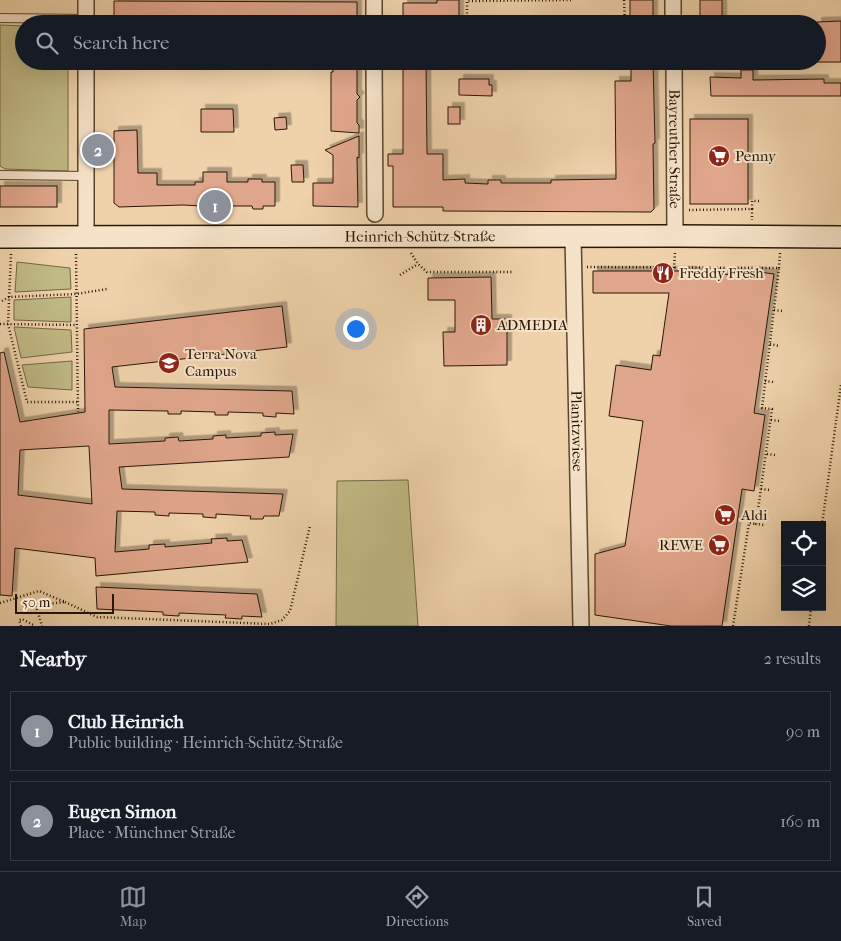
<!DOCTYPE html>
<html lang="en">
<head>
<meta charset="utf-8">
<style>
  :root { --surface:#171b24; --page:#20242c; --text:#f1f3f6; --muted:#9ea1a6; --line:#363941; --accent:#8c9099 }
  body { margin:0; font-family:"IM FELL French Canon",serif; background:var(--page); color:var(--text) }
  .controls { position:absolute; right:15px; bottom:15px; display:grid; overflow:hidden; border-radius:0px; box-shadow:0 5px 20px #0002 }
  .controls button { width:45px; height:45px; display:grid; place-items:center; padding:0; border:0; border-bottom:1px solid var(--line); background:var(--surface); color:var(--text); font:25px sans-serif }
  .scale { position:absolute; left:15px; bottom:12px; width:99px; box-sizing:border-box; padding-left:5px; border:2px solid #281706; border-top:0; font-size:14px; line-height:18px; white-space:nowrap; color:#281706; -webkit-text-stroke:4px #f5e2c8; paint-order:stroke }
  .you { position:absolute; left:355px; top:328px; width:18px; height:18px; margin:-12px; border:4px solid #fff; border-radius:50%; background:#1a73e8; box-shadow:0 0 0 8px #1a73e833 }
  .badge { display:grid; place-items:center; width:32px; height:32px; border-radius:50%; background:var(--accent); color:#fff; font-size:16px; font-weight:700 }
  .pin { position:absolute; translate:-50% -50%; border:2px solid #fff; box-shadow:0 1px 5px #0006 }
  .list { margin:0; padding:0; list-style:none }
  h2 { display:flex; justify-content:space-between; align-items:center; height:65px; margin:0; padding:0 20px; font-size:21px }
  h2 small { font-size:16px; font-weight:400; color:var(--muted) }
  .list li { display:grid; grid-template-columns:32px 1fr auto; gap:15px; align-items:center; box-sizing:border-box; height:80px; margin:0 10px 10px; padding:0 10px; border:1px solid var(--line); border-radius:0px }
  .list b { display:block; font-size:19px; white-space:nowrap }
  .list p { margin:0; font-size:16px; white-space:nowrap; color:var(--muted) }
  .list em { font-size:16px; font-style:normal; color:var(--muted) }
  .icon { flex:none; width:28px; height:28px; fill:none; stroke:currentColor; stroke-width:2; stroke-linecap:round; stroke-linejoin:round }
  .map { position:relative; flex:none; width:841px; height:626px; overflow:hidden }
  .search { position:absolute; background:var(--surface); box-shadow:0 5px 20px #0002; left:15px; right:15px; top:15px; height:55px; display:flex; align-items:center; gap:12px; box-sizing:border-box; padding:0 18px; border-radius:28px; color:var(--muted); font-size:19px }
  .sheet { height:245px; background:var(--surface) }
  nav { display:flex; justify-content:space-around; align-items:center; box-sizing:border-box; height:70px; border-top:1px solid var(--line); background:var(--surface); font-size:14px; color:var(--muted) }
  nav a { display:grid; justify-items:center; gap:2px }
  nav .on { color:var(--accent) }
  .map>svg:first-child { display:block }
</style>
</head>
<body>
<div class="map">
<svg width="841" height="626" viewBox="0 0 841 626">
  <defs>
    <filter id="shadow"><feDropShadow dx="4.5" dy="-4.5" stdDeviation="0" flood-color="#0004"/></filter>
  </defs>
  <rect width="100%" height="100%" fill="#efd2aa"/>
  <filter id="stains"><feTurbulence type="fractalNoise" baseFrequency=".004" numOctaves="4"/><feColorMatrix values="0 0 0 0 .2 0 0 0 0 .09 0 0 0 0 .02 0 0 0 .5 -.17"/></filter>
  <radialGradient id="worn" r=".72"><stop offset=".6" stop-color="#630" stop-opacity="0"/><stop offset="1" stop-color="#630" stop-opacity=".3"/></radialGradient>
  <g fill="#c0ba84" stroke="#746845">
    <path d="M0,25L24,26V61H68V171L5,169L0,166Z"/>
    <path d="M17,262L70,268L71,289L15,292Z"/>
    <path d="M71,297V322L14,320V300Z"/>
    <path d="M14,327L71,330L72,352L21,358Z"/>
    <path d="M72,361V390L28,387L22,365Z"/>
    <path d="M408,480L418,626H336L337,481Z"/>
  </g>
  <g fill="#e0a68b" stroke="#281706" fill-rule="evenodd" filter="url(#shadow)">
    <path d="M437,0H459V24H403V3H437Z"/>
    <rect x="630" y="0" width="23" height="24"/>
    <rect x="700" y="0" width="22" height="24"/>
    <path d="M114,1L357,2V24H335V21H135V24H114Z"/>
    <path d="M841,21V62H817V22Z"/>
    <path d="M333,61H357V94L360,97L357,100V123L359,125V133L331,131V72H333Z"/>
    <path d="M403,61H426L427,154H443V180L465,179V183L488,184V180H501V183H551V180L616,179L615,81H631V61H653L655,143L653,144L654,209L651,212L443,211V207H393V166H388V154H403Z"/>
    <path d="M741,70H753V80L824,79V83H841V96H711L710,77L741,78Z"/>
    <path d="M459,79H489V85H492V96L459,95Z"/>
    <rect x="448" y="107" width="12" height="17"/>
    <path d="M201,109H233L234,132H201Z"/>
    <path d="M286,117L287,129L275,130L274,118Z"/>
    <rect x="690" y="119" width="58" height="85"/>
    <path d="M137,130L138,173H157V185H195V182H203V172H227V182H248V179H262V182H275V206H263V209H253L252,206H228V208H202V206L183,205L119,207L114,203V131Z"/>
    <path d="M359,136V158L357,157L358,207L313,206V183H333V155L325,150Z"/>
    <path d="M291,165H303L304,182H292Z"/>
    <rect x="0" y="186" width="57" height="21"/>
    <path d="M593,271H691L711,275V272L731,275L732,272L752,275L753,271L774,274L754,413L765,415L754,491L742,489L722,626H671L595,615V554L625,546L643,421L609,416L616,365L651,370L653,355L660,356L669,293H593Z"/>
    <path d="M491,277L492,319H507V365L444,366L443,332H455V300H428V278Z"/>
    <path d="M282,306L287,347L112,367L115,387L292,391L294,414L276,413V417L263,416V413L228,412V415H215V412L181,411V414H168V411L109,410V444L165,441V438L178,437L179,441L213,439V436L226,435V438L261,436V433L275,432V435L293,434L289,457L119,467L122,489L283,494L279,516H264L263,519H250L251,516L216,514V518L203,517V514L169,513V516L155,515V512L117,511L115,552L149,549V545L165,544V547L212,543L211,539L227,538V541L242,540L248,562L96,576L95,558L15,548L12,596L0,595V353L4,352L20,422L85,412L84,329ZM89,446L92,504L18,495L20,450Z"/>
    <path d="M96,587L257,594L262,617L242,616V619L225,618L226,615L179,613V616L163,615V612L97,609Z"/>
  </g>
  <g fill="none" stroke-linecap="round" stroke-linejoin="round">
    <g stroke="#5a462f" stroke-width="10">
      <g id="lane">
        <path d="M0,18L86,19"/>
        <path d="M736,61V63L802,64V61"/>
        <path d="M0,175L86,176"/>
      </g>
    </g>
    <g stroke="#5a462f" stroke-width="18">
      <g id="street">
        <path d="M86,0V24"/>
        <path d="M374,0V24"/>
        <path d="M673,0V24"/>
        <path d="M86,61V237"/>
        <path d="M374,61L375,214"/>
        <path id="s1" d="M674,61L675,236"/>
        <path id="s2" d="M573,236L581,626"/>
      </g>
    </g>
    <g stroke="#281706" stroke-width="24">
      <g id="secondary">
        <path id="s3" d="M0,237L675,236L841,237"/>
      </g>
    </g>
    <g stroke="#281706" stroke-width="2.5" stroke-dasharray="1 2.5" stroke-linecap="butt">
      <path d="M624,0L625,24"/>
      <path d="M467,24V1L571,0"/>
      <path d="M630,61H631"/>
      <path d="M653,62H662"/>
      <path d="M752,209V201H760"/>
      <path d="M689,210L752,209V220"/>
      <path d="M411,253L418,264L427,272H512"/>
      <path d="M11,254L8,324L27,402H78"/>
      <path d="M76,254L78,412"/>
      <path d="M587,267L779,268L762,408L772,409L756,524L764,525"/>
      <path d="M674,268L675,252"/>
      <path d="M779,268L780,253"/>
      <path d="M400,275L418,264"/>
      <path d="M2,301L9,297L76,294L107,289"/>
      <path d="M774,310L783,311"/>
      <path d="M0,324L76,325"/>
      <path d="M770,344L779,346"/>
      <path d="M765,381L773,382"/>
      <path d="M771,420L780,421"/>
      <path d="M767,454L775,455"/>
      <path d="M761,489L770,490"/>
      <path d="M822,525L841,385"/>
      <path d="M65,602L97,617L270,624L282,620L290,611L310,526"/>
      <path d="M0,603L39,591L65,602L38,605L36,606L42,626"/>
      <path d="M21,626L19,620L22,619L35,626"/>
      <path d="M733,626L749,523L756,524"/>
      <path d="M809,626L811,607"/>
    </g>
    <use href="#lane" stroke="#f5e2c8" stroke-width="8"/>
    <use href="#street" stroke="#f5e2c8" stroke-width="15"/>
    <use href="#secondary" stroke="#f5e2c8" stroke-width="21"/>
  </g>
  <defs>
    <g id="supermarket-disc" transform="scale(1.125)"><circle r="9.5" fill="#8f2418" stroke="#f5e2c8"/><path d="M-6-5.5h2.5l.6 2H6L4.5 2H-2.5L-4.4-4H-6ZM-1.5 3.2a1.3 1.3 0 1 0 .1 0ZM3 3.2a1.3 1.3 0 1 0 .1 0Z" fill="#fff"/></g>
    <g id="restaurant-disc" transform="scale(1.125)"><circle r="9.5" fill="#8f2418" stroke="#f5e2c8"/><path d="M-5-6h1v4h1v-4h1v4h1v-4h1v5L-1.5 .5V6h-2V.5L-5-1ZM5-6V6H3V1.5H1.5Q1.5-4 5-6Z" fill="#fff"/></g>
    <g id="building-disc" transform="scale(1.125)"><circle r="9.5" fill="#8f2418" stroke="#f5e2c8"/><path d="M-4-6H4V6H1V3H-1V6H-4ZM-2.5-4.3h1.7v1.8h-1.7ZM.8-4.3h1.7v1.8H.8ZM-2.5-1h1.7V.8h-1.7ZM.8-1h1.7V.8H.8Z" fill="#fff"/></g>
    <g id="school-disc" transform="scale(1.125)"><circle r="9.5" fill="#8f2418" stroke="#f5e2c8"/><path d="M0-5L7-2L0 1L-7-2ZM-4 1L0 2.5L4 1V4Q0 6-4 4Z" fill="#fff"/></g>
  </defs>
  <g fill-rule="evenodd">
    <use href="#supermarket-disc" x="719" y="156"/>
    <use href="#restaurant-disc" x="663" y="273"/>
    <use href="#building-disc" x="481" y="325"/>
    <use href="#school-disc" x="169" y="363"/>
    <use href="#supermarket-disc" x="725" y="515"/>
    <use href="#supermarket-disc" x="719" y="545"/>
  </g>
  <g text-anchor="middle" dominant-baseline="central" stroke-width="4" stroke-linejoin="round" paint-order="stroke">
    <g font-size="15" fill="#281706" stroke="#f5e2c8">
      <text stroke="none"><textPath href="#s1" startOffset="88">Bayreuther Straße</textPath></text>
      <text stroke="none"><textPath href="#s3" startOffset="420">Heinrich-Schütz-Straße</textPath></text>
      <text stroke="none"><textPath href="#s2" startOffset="195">Planitzwiese</textPath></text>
    </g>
    <g font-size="15" fill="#281706" stroke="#f5e2c8" text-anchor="start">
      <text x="735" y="156">Penny</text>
      <text x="679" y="273">Freddy Fresh</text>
      <text x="497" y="325">ADMEDIA</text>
      <text x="185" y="354">Terra Nova<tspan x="185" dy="17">Campus</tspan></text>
      <text x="741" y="515">Aldi</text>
      <text x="703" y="545" text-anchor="end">REWE</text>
    </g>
  </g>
  <rect width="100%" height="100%" filter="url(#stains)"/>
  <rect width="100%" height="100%" fill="url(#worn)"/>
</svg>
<div class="controls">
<button><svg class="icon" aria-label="locate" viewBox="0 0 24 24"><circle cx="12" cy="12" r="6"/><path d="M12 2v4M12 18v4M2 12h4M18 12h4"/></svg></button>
<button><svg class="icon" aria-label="layers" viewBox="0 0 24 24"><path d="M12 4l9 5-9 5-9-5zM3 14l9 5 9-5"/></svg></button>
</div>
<div class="scale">50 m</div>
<div class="you"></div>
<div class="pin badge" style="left:215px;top:206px">1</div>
<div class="pin badge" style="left:98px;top:150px">2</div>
<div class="search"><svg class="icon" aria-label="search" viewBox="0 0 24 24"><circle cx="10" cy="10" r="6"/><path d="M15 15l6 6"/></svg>Search here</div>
</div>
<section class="sheet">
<h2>Nearby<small>2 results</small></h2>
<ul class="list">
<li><span class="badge">1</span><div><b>Club Heinrich</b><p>Public building · Heinrich-Schütz-Straße</p></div><em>90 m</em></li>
<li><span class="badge">2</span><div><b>Eugen Simon</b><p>Place · Münchner Straße</p></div><em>160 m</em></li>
</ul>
</section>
<nav>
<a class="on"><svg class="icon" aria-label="map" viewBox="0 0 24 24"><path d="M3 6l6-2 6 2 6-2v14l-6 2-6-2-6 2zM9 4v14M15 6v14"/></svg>Map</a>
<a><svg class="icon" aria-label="directions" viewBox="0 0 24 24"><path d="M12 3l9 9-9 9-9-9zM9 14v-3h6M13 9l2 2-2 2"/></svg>Directions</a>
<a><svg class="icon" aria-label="saved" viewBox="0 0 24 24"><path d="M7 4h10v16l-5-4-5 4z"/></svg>Saved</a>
</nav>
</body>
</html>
